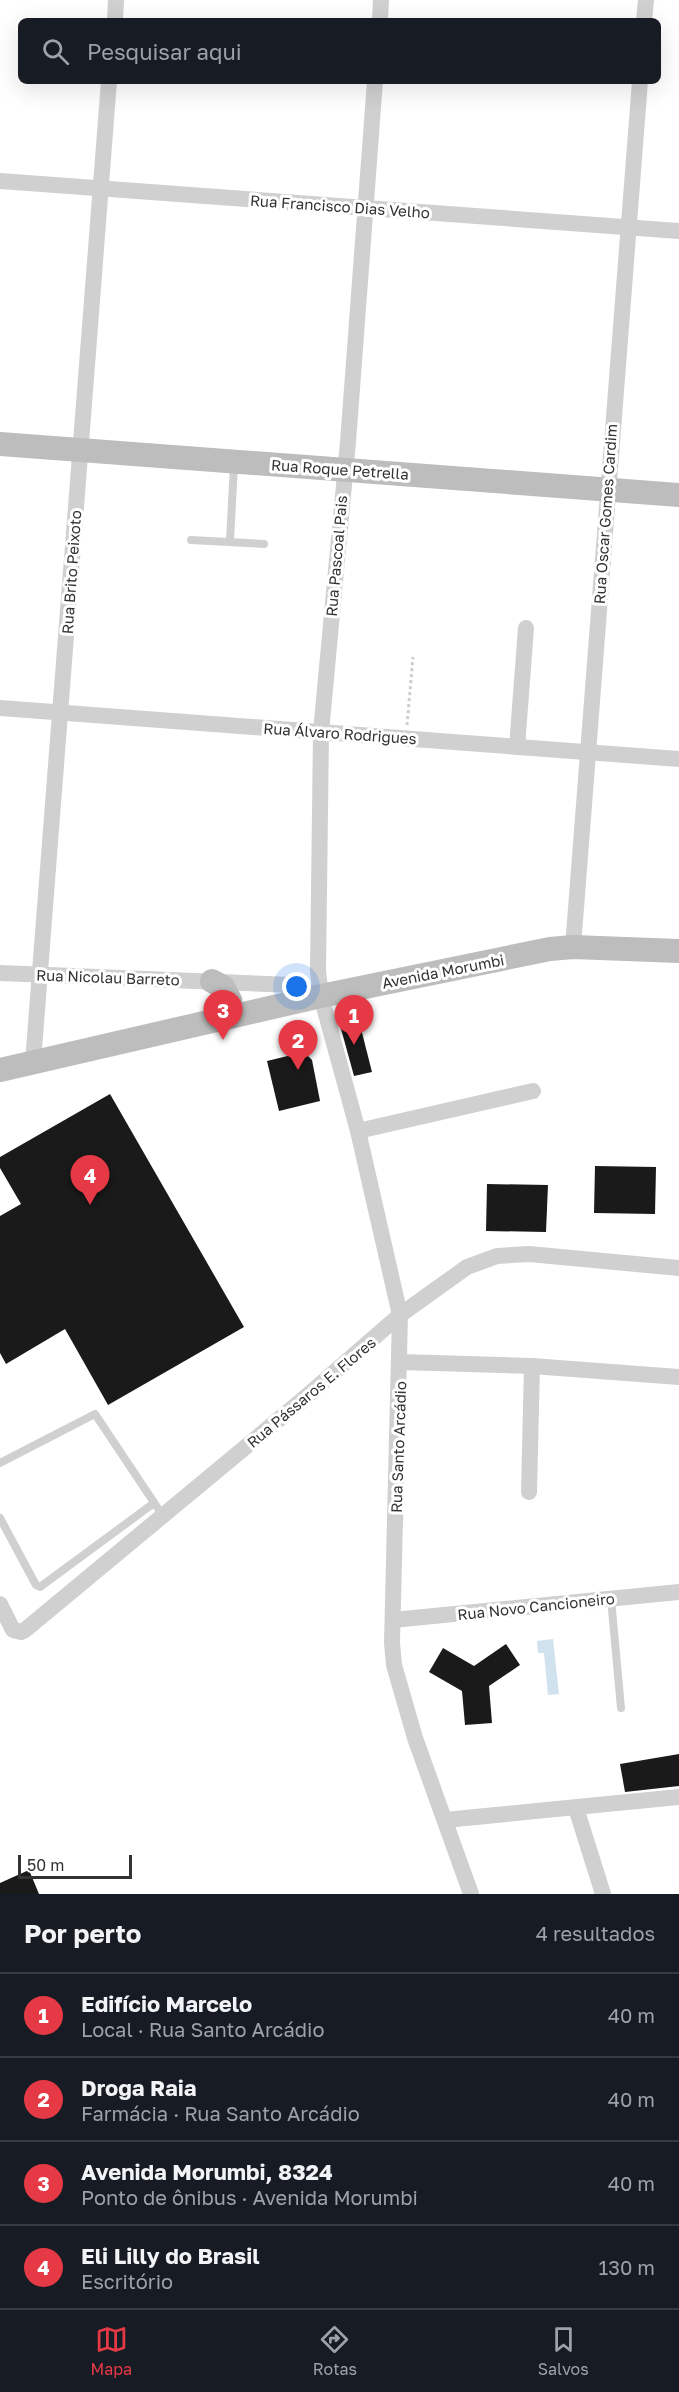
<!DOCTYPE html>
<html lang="pt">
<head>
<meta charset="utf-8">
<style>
  :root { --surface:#171b24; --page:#20242c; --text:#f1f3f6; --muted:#9ea1a6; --line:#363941; --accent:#e63946 }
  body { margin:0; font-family:"Golos Text",sans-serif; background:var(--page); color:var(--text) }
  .scale { position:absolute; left:18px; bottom:15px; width:114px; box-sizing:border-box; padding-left:6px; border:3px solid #333; border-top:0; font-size:16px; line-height:21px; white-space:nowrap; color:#333; -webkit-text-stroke:4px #fff; paint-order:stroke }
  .you { position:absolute; left:297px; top:987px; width:21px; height:21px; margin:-15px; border:4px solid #fff; border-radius:50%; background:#1a73e8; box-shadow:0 0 0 9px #1a73e833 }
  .badge { display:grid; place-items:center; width:39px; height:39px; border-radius:50%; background:var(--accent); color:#fff; font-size:20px; font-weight:700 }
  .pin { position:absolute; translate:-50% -50px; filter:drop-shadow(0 2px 3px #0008) }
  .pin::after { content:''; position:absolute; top:32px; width:21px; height:18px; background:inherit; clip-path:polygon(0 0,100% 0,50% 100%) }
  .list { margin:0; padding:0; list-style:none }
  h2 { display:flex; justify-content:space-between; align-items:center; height:78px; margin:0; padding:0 24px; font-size:26px }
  h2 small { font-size:20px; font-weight:400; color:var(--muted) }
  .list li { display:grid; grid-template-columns:39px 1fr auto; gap:18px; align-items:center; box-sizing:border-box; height:84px; padding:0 24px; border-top:2px solid var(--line) }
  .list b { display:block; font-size:22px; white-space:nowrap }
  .list p { margin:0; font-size:20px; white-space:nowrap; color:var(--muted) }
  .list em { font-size:20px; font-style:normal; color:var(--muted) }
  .icon { flex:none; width:33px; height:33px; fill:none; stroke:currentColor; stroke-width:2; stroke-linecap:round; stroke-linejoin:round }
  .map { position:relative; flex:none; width:679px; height:1894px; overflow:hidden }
  .search { position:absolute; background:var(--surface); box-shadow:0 6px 24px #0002; left:18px; right:18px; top:18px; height:66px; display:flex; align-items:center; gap:15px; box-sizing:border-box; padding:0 21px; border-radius:9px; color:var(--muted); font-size:22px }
  .sheet { height:414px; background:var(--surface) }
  nav { display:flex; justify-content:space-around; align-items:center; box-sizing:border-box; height:84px; border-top:2px solid var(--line); background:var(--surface); font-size:16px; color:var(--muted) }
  nav a { display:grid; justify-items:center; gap:3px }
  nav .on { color:var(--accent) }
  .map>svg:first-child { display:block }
</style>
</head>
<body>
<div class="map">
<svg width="679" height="1894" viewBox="0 0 679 1894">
  <rect width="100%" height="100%" fill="#fff"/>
  <path fill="#cfe2ee" d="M553,1639L559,1694L548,1695L544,1653H538L537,1641Z"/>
  <g fill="#1a1a1a">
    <path d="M357,1013L372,1072L354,1076L338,1018Z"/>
    <path d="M304,1052L312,1060L320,1101L279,1111L267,1061Z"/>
    <path d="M110,1094L244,1327L108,1405L65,1329L6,1364L0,1353V1216L21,1204L0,1168V1157Z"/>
    <path d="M595,1166L656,1167L655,1214L594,1213Z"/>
    <path d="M487,1184L548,1185L546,1232L486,1231Z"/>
    <path d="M506,1644L520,1665L489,1686L492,1723L465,1725L462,1691L429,1672L443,1648L474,1666Z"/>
    <path d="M679,1754V1786L625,1792L620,1764Z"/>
    <path d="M29,1870L39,1894H0V1883Z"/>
  </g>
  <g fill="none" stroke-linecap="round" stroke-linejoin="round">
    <path stroke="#cdcdcd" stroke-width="3" stroke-dasharray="3 3" stroke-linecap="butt" d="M407,725L413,657"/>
    <g stroke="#d0d0d0" stroke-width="8">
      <path d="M191,540L264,544"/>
      <path d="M230,541L234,465"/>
      <path d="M0,1463L95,1414L163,1516"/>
      <path d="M0,1518L36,1585L40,1587L154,1503"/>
      <path d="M611,1599L621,1708"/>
    </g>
    <g stroke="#d0d0d0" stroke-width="16">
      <path d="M115,21L116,0"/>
      <path d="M380,21L381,0"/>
      <path d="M644,21L646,0"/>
      <path d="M375,81L348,442L321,732L318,971L321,996L358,1131L400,1315L392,1643L394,1665L415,1738L471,1894"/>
      <path d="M0,181L679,231"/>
      <path d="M0,708L679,759"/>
      <path d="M517,747L526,628"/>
      <path d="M573,947L640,81"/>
      <path d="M0,973L293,985L321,996"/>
      <path d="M33,1062L109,81"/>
      <path d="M358,1131L533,1091"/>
      <path d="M400,1362L532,1366L679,1377"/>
      <path d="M529,1492L532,1366"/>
      <path d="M0,1604L13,1630L21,1632L25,1630L301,1401L400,1315L467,1267L497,1256L529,1254L679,1268"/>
      <path d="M393,1620L679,1592"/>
      <path d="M576,1808L603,1894"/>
      <path d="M445,1820L679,1797"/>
    </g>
    <g stroke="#bdbdbd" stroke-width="24">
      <path d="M0,444L679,495"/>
      <path d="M212,981L223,987L230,1000L226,1014L221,1019"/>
      <path d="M0,1070L321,996L550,949L573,947L679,951"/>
    </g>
  </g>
  <g text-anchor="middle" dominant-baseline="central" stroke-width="6" stroke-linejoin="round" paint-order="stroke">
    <g font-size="15" fill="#333" stroke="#fff">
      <text transform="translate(340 206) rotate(4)">Rua Francisco Dias Velho</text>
      <text transform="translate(340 469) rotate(4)">Rua Roque Petrella</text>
      <text transform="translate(605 514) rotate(-86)">Rua Oscar Gomes Cardim</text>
      <text transform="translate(336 556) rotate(-85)">Rua Pascoal Pais</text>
      <text transform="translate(71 572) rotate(-86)">Rua Brito Peixoto</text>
      <text transform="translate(340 733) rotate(4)">Rua Álvaro Rodrigues</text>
      <text transform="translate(443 971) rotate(-11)">Avenida Morumbi</text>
      <text transform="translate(108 977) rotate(2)">Rua Nicolau Barreto</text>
      <text transform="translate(311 1392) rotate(-40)">Rua Pássaros E. Flores</text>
      <text transform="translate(398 1447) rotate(-88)">Rua Santo Arcádio</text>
      <text transform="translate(536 1606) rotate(-6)">Rua Novo Cancioneiro</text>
    </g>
  </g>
</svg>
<div class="scale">50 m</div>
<div class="you"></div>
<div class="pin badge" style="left:354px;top:1045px">1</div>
<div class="pin badge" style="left:298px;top:1070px">2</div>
<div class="pin badge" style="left:223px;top:1040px">3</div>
<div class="pin badge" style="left:90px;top:1205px">4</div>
<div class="search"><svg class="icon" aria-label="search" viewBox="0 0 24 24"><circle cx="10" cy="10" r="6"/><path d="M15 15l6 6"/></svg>Pesquisar aqui</div>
</div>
<section class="sheet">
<h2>Por perto<small>4 resultados</small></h2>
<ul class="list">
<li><span class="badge">1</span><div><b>Edifício Marcelo</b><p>Local · Rua Santo Arcádio</p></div><em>40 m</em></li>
<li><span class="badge">2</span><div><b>Droga Raia</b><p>Farmácia · Rua Santo Arcádio</p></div><em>40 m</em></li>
<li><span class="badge">3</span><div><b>Avenida Morumbi, 8324</b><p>Ponto de ônibus · Avenida Morumbi</p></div><em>40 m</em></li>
<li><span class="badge">4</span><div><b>Eli Lilly do Brasil</b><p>Escritório</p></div><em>130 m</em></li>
</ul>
</section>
<nav>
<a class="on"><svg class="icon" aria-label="map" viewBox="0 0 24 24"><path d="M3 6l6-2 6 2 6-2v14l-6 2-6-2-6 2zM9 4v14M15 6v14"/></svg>Mapa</a>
<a><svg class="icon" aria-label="directions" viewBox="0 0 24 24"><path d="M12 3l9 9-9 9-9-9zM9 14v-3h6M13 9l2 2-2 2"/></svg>Rotas</a>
<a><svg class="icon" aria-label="saved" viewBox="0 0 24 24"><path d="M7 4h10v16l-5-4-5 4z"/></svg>Salvos</a>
</nav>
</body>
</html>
